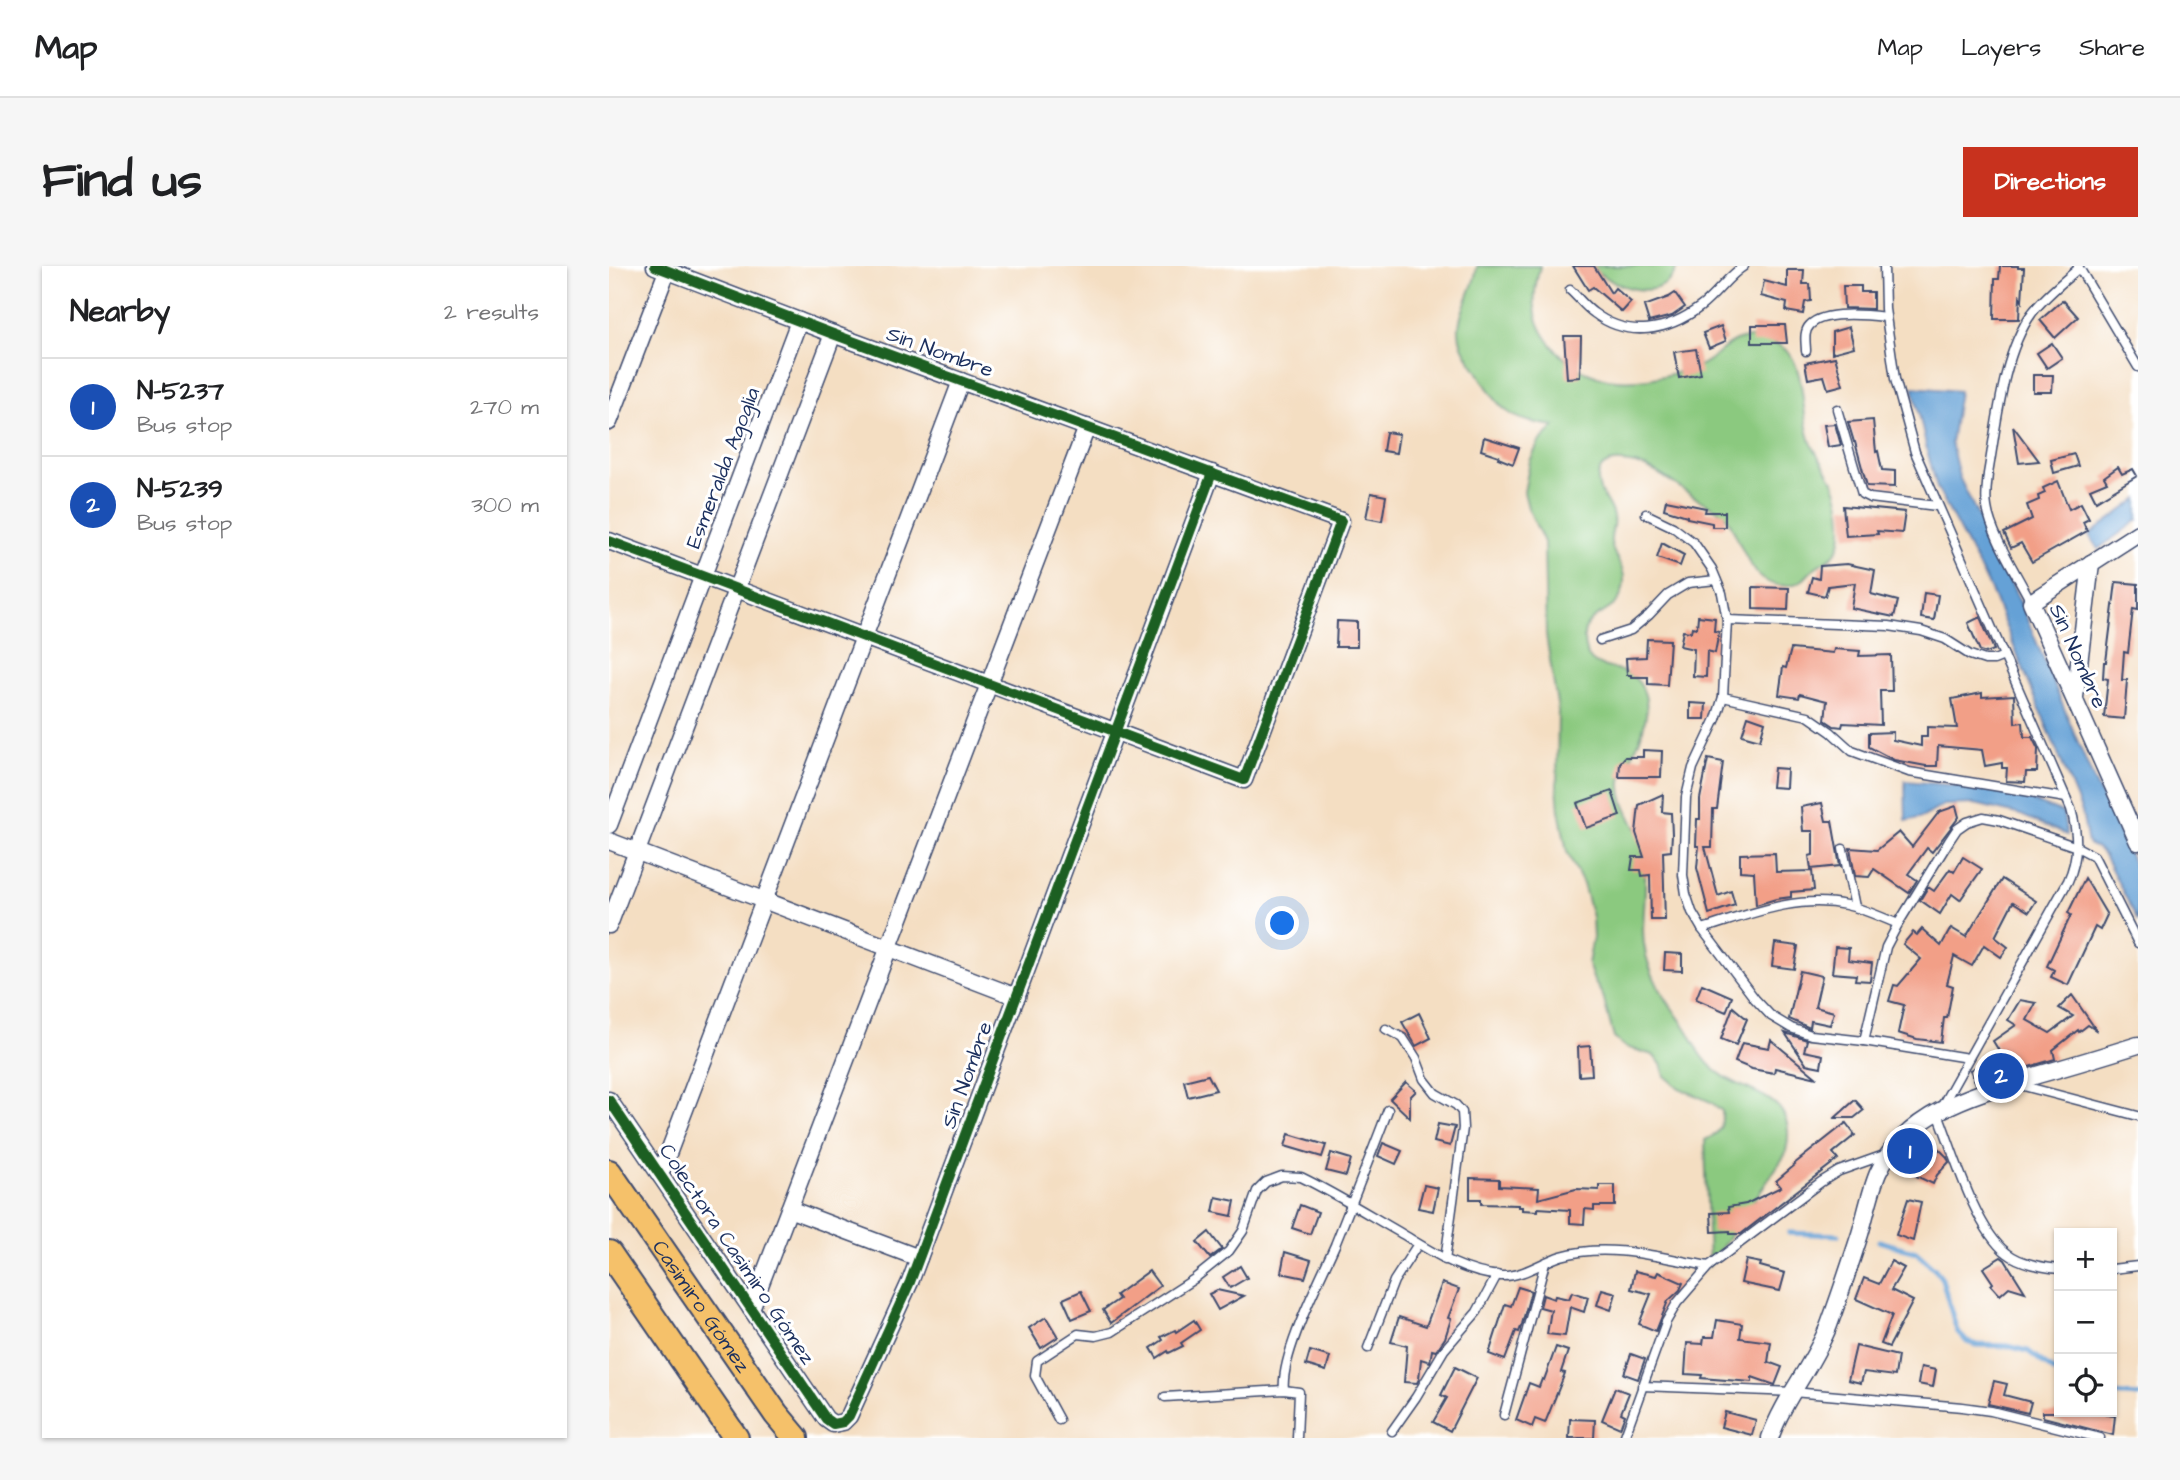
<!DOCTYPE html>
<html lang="en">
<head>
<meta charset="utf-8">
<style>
  :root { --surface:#fff; --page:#f6f6f6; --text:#202124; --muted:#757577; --line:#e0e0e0; --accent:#c8321e }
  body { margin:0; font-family:"Architects Daughter",sans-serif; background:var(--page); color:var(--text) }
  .controls { position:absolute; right:21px; bottom:21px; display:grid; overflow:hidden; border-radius:0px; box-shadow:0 2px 5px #0004 }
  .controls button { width:63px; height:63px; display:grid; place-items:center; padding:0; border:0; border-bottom:2px solid var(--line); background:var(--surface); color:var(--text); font:35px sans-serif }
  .you { position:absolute; left:674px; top:658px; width:24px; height:24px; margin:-18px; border:5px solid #fff; border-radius:50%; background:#1a73e8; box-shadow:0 0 0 10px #1a73e833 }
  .badge { display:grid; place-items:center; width:46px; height:46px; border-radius:50%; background:var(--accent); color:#fff; font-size:23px; font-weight:700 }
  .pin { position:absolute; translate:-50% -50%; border:4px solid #fff; box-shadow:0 2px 7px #0006 }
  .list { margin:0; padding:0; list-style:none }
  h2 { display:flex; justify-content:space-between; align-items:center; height:91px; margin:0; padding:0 28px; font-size:30px }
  h2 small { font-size:23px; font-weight:400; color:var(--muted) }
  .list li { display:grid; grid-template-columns:46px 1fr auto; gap:21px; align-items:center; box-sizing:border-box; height:98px; padding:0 28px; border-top:2px solid var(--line) }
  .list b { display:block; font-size:26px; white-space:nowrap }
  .list p { margin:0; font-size:23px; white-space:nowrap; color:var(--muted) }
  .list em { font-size:23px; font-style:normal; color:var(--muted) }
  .icon { flex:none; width:38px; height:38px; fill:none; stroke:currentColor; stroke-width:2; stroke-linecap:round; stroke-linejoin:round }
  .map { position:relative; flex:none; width:1529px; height:1172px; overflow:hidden; border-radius:0px }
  header { display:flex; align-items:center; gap:42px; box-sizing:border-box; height:98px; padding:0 35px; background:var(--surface); border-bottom:2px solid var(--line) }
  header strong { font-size:33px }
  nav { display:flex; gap:38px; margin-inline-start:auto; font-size:24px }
  .intro { display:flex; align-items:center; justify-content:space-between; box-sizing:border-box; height:168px; padding:0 42px }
  h1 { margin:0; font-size:49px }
  .button { padding:18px 32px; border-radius:0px; background:var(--accent); color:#fff; font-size:24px; font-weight:700 }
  main { display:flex; gap:42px; padding:0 42px }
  aside { flex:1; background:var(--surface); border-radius:0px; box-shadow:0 2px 5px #0004 }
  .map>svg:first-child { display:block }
</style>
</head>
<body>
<header>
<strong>Map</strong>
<nav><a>Map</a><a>Layers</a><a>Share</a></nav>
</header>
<div class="intro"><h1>Find us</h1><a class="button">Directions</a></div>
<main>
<aside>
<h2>Nearby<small>2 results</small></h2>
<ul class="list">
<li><span class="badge" style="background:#1a4fb4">1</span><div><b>N-5237</b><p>Bus stop</p></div><em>270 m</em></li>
<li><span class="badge" style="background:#1a4fb4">2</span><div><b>N-5239</b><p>Bus stop</p></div><em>300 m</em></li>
</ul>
</aside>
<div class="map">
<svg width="1529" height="1172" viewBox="0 0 1529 1172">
  <rect width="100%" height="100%" fill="#fff"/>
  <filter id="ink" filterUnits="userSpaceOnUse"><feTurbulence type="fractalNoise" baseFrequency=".0143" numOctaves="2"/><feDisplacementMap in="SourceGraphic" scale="14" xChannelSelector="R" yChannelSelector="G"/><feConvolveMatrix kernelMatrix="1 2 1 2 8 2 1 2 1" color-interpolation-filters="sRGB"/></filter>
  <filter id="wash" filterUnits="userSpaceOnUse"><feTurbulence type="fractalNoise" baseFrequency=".00686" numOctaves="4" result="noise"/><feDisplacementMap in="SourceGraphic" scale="28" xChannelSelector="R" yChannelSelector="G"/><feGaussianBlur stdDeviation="1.57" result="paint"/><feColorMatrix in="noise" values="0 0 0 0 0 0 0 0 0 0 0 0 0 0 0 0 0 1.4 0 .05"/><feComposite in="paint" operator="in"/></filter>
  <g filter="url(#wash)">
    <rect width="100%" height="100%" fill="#f4dec2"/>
    <g fill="#8bc97f" stroke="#537c6e" stroke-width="2">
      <path d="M868,0H931C928,13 924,28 926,42C928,59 937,74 949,86C980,120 1024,119 1066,107C1074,105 1083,104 1090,100C1106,94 1116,76 1133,73C1151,69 1175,77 1184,93C1197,119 1192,149 1202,176C1208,191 1220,205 1226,220C1232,238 1238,270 1227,286C1222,294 1214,295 1207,301C1203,304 1199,309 1195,313C1184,321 1168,322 1155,314C1140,303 1129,273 1121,257C1114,243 1099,240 1087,232C1062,217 1044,198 1013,196C1000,195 990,199 989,212C988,228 1002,237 1004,251C1006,260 1001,268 1002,276C1003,290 1016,300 1015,315C1014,353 974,342 975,372C975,418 1024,387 1036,429C1041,446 1033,470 1025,486C1019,497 1013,503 1012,516C1010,540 1028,557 1033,579C1039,606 1035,636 1034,664C1034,704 1055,731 1077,762C1083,771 1087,782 1094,791C1124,834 1195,818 1176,889L1100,1000L1096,874C1111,867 1114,862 1113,845L1102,836L1070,822L1056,810L1052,798L1044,789L1016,781L1005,772L994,730L985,715L979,698L984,671L983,651L974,618L958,586L950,544L948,520L949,444L937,369L935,276L919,242L915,226L921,195L930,176L946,160C898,154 892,145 868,105C859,91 849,79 850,61C852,39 866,22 868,0Z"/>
      <path d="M982,0H1068C1057,40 1002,22 982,0Z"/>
    </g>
    <g fill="#65a1d6" stroke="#40689a" stroke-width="2">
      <path d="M1304,121L1350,125L1342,177L1350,211L1411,336L1485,515L1529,607V655L1495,589L1488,582L1479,578L1473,546L1381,322L1328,222L1318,184Z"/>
      <path d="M1529,233V254L1489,283L1480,269Z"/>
      <path d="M1296,515L1377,522L1418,533L1454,547L1458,569L1412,549L1366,538L1335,539L1314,551L1297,555Z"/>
    </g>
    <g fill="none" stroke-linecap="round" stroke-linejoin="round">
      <g stroke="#65a1d6" stroke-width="5">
        <path d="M1180,967L1229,969"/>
        <path d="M1270,975L1307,986L1326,1003L1333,1013L1348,1065L1358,1076L1368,1079L1399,1080L1419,1085L1450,1109"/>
        <path d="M1503,1128L1529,1130"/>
      </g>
    </g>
    <g id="blocks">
      <g fill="#f29f87">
        <path d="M964,0H985L1002,27L1006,22L1022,36L1013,46L984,21L979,24Z"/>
        <path d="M1391,0H1409V2H1415L1413,35L1411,31L1410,53H1385L1386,13H1390Z"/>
        <path d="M1178,4H1195L1194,18H1201L1202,35L1196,36L1194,48L1177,45L1178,37L1152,30L1155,15L1178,21Z"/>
        <path d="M1234,20H1252V26H1264V43L1235,42Z"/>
        <path d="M1066,27L1076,41L1063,50L1040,56L1035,40L1060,31Z"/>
        <path d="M1454,34L1469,51L1446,72L1431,54Z"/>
        <path d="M1143,59H1176L1178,77H1143Z"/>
        <path d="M1112,60L1117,75L1100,82L1094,67Z"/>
        <path d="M1240,61L1245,81L1223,87V66Z"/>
        <path d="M955,70H972L971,111L958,112Z"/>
        <path d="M1443,77L1453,92L1438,102L1428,87Z"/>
        <path d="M1087,83L1092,108L1070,112L1065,86Z"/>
        <path d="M1226,91L1234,119L1219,123L1215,110L1199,113L1196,97Z"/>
        <path d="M1424,109H1444L1443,126H1424Z"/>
        <path d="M1264,154L1267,186L1269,185L1273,204L1286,205V221L1258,220L1246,176H1245L1239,156Z"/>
        <path d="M1226,158L1232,179L1219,181L1215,159Z"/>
        <path d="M1404,160L1430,195L1410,197Z"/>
        <path d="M777,166L790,168L787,187L774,185Z"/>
        <path d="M875,171L910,182L904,198L889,192L890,190L872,184Z"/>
        <path d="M1465,188L1469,200L1445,207L1442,194Z"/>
        <path d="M1509,201L1513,208L1524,203L1528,210L1487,235L1481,223L1498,216L1495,211Z"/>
        <path d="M1449,215L1460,243L1472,237L1480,253L1474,256L1478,265L1423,296L1412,277L1402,282L1395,267L1423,253L1418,239L1430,234L1429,230L1436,227L1434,222Z"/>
        <path d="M762,227L777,230L773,255L757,252Z"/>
        <path d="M1057,234L1097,242L1096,246H1116V261H1103V257L1078,252V250L1055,243Z"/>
        <path d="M1234,240L1296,246L1293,267L1268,265L1269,268L1237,270Z"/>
        <path d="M1053,277L1075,289L1071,300L1048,292Z"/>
        <path d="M1238,298L1266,304L1262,328L1289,335L1285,351L1242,342L1246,317L1219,320L1216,330L1199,326L1203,311L1210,313L1211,300Z"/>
        <path d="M1507,316L1529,318V344L1524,343L1519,387L1515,386L1513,414H1518L1515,453L1495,451L1499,413L1494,412L1495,396H1497Z"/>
        <path d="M1144,321L1180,322L1179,344L1144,343Z"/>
        <path d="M1315,327L1329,329L1325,354L1312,352Z"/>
        <path d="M1089,350L1106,352L1105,365L1110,366L1106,387L1098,385L1097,411L1084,410L1085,383L1071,380L1074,365L1082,366L1083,361L1088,362Z"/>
        <path d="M1371,351L1385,384L1377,387L1371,385L1359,357Z"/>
        <path d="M728,355L748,356V381H727Z"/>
        <path d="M1038,373L1061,374L1058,419L1039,418V411H1022V409H1018L1017,392L1037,391Z"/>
        <path d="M1182,383L1224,387L1225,383L1251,385L1250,390L1282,389L1283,425H1271L1272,459L1234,457L1233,461L1225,460L1216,454L1218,435L1191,428L1190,432L1170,429L1174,401L1177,402Z"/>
        <path d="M1373,427V431L1405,429L1406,457L1414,456L1415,471H1423L1429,483L1428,506H1417L1416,516L1397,515L1398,502H1393V497L1376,500L1373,484L1329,480L1328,500H1317L1285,494L1260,481V467L1284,466V474L1312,480V471H1318V461L1348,462L1343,433Z"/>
        <path d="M1081,437L1097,438L1096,453H1081Z"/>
        <path d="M1139,450L1156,456L1151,474L1133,469Z"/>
        <path d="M1034,484L1053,485L1052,511H1010L1011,497L1016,491H1034Z"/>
        <path d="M1099,493L1114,496L1108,543H1104L1103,581H1096L1109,630L1122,625L1126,639L1100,648L1088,602L1090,580H1087L1088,553H1091V533Z"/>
        <path d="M1165,502L1178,503L1177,522L1163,521Z"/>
        <path d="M1003,525L1011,550L977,562L968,537Z"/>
        <path d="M1054,528L1053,546L1062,547L1063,568L1062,585L1054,586L1056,654H1042L1041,609L1033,610L1032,604H1022L1024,591H1035L1027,567L1030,539Z"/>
        <path d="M1213,537L1217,555H1223L1231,600L1202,603L1200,590L1204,589V565H1194L1192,541Z"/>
        <path d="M1347,540L1350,551L1323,586L1318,582L1299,608L1308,614L1300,627L1265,603L1260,611L1246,610L1241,582L1268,584L1290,566L1303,581L1330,546Z"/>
        <path d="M1166,587L1167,606L1203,605L1205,624L1182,626V631L1167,633L1147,639L1145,606L1131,605V588Z"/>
        <path d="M1354,591L1373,603L1351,634L1343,628L1331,648L1311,634L1319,621L1325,625L1341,603L1345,606Z"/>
        <path d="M1476,612L1498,649L1491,664L1486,661L1459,719L1442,711L1445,704L1438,700L1462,649L1459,647Z"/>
        <path d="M1393,613L1427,635L1420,646L1404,636L1386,671L1399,681L1392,691L1375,679L1363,700L1345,690L1338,718L1344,720L1338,752H1335L1332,776L1308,773L1289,767L1295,739L1280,735L1285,719L1289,720L1312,693L1294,678L1304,666L1308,669L1313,663L1332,680L1342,662L1357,671Z"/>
        <path d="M1166,677L1189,680L1185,703L1163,700Z"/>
        <path d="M1226,681L1240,682L1239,694L1263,697L1261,715L1246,714L1247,709L1223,707Z"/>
        <path d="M1056,687L1073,688V705L1055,704Z"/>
        <path d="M1191,705L1213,710L1206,741L1225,746L1221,759L1202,755L1201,762L1180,753Z"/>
        <path d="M1093,718L1123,731L1117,746L1087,733Z"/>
        <path d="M1463,729L1488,765L1479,759L1470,766L1469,764L1444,784L1446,793L1403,806L1401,802L1367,818L1361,804L1392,788L1384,775L1407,759L1399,754L1411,734L1427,737L1418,754L1441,767L1464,750L1450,742Z"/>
        <path d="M1124,741L1138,753L1127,779L1112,773Z"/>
        <path d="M810,747L822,772L807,780L793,756Z"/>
        <path d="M1176,767L1198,774L1195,785L1214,789L1212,801L1197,798Z"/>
        <path d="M1162,774L1208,812L1166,802L1165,807L1143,803L1126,796L1133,777L1160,782Z"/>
        <path d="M981,780L983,809L970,810L969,781Z"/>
        <path d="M599,809L607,824L579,831L575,815Z"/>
        <path d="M797,816L807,825L801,831V852L781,833Z"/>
        <path d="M1246,834L1255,844L1245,852H1226Z"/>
        <path d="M1237,857L1246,869L1224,887L1229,893L1132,968H1121V965L1103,966L1102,947L1120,946L1119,941L1137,938L1172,921L1167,915L1186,899L1185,898Z"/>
        <path d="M829,858L846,861L841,880L825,876Z"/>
        <path d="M680,868L717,879L713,891L676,880Z"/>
        <path d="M774,877L793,885L787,898L769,890Z"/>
        <path d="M1330,883L1338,891L1340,896L1328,909L1324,918L1303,908L1311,893L1317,896Z"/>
        <path d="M722,887L742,893L737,910L717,905Z"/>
        <path d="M861,912L890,913V920L930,922L929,933L967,923L990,924V919H1006V940H985V944L976,943L975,958L961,957V944L929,942V945L913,944V941H909V939L872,938V933H861Z"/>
        <path d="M815,919L829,922L824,945L809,942Z"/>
        <path d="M607,931L626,935L623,950L604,946Z"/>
        <path d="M1299,933L1312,936L1304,975L1287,969Z"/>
        <path d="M691,939L709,946L701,968L683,962Z"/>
        <path d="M600,966L613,983L601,992L588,976Z"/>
        <path d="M676,986L702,994L696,1012L672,1007Z"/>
        <path d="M1392,991L1396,994L1416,1026L1400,1021L1391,1029L1382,1019L1384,1017L1374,1002Z"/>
        <path d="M1137,994L1152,997L1151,1000L1176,1007L1171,1025L1132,1017Z"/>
        <path d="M1282,995L1295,1002L1282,1024L1304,1035L1280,1081L1272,1078L1283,1049L1247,1033L1255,1012L1270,1018Z"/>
        <path d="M631,1000L638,1012L621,1022L614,1011Z"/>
        <path d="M540,1005L551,1020L502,1057L494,1044L510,1033L507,1029Z"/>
        <path d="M1026,1005L1047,1010L1049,1006L1074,1017L1071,1024L1059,1035L1047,1065L1030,1058L1042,1028L1022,1023Z"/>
        <path d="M833,1017L850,1023L839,1052L842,1053L836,1072L827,1085L823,1084L821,1096L812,1093L810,1113L808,1117L795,1116L798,1080L782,1076L790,1051L817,1060Z"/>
        <path d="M909,1021L922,1025L913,1058L910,1066L907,1065L896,1094L880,1088L896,1038L902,1040Z"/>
        <path d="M993,1023L1007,1027L1002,1044L988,1039Z"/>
        <path d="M608,1024L635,1030L609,1044L600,1028Z"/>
        <path d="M472,1025L482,1045L463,1053L454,1033Z"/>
        <path d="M963,1026L979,1031L975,1046L961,1041L956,1070L938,1068L942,1044L931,1041L934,1029L945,1033L946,1030L960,1033Z"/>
        <path d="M437,1051L449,1071L432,1082L420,1062Z"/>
        <path d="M585,1054L591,1064L572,1077L574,1080L560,1087L559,1085L548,1092L542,1082L554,1074L552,1071L566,1064L567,1066Z"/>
        <path d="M1108,1054L1133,1058L1131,1072L1162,1076L1159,1096L1173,1101L1166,1119L1143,1111V1116L1092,1112L1093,1109L1076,1108L1078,1077L1094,1078L1095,1071H1105Z"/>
        <path d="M1247,1080L1289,1090L1286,1110L1255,1106L1252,1117L1239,1114Z"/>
        <path d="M947,1081L959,1085L952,1106L956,1107L936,1157L926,1153L923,1161L907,1154L920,1117L930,1121L933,1113L935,1114Z"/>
        <path d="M701,1085L721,1091L717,1105L697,1099Z"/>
        <path d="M1022,1088L1036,1093L1029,1113L1015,1108Z"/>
        <path d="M846,1101L868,1112L841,1165L824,1156L838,1132L832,1129Z"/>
        <path d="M1312,1101L1327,1104L1324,1121L1309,1118Z"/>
        <path d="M1385,1115L1398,1118L1395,1129L1422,1136L1419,1147L1379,1138Z"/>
        <path d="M1006,1122L1020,1127L1012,1147L1016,1149L1011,1162L993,1154Z"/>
        <path d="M1116,1146L1147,1154L1143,1169L1112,1161Z"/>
        <path d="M1434,1146H1498L1497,1149L1506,1150L1504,1169L1434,1151Z"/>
        <path d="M961,1153L986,1154L985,1172H960Z"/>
      </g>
    </g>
  </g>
  <g filter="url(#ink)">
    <use href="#blocks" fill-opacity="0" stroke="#3c496d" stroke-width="2"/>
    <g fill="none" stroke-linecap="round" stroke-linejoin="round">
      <g stroke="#3c496d" stroke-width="11">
        <g id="lane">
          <path d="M1275,0L1276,43L1286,113L1306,186L1462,543C1469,568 1470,591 1459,615L1329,847C1344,885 1366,963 1398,987C1412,998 1433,1001 1450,1003"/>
          <path d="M1469,0L1529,101"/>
          <path d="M961,24C969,31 976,41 985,47C1019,73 1059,65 1091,41C1107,29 1120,9 1135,0"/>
          <path d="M1197,85C1197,77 1194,66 1201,59C1215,44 1259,49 1277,51"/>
          <path d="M1228,143L1253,228L1261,232L1328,240"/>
          <path d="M1037,248L1064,261L1085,277L1103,303L1113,327L1118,354L1114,431L1107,453L1084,502L1077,531L1074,609L1077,628L1083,646L1093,663L1146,733L1162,750L1182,762L1202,769L1255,775L1359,792"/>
          <path d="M1422,336C1409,310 1382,269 1378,241C1376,230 1378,219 1379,208C1388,158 1393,89 1423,47C1436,30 1454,16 1470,2"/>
          <path d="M1118,354L1280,360L1312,365L1336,373L1361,389L1376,394H1385L1395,390"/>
          <path d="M991,374L1022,364L1040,349L1059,329L1079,317L1107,314"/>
          <path d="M1114,431L1199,450L1222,466L1243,485L1300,506L1457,532"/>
          <path d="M1234,583L1246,641"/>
          <path d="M1093,663C1139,649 1188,628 1237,639C1255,643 1272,651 1289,658"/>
          <path d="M777,763L794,772L807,792L815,813L826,827L847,839L853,846L854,862L836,994"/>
          <path d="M1255,775L1277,681L1289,658L1340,575L1348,563L1358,556L1374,551L1390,554L1468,581L1485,590L1529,677"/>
          <path d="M1407,818L1529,850"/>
          <path d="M1503,1003L1529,1000"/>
          <path d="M759,1082L785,1015L809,978"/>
          <path d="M1033,1120L1184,1126L1353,1141L1382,1145L1491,1172"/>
          <path d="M675,1124C671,1090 711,1013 726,979C744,934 762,889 779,844"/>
          <path d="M556,1131L675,1124L690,1126L688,1172"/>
          <path d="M895,1149L936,997"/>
          <path d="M450,1154L426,1110L428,1095L469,1068L487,1070L503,1066L585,1013L620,985L634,965L648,925L657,916L673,910L692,911C725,927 757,947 790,966C822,985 853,1007 892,1010C913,1011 933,996 952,990C1000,976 1053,992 1100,1000"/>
          <path d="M783,1165L807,1131L835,1084L868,1046L888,1009"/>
          <path d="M1015,1172L1057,1056L1068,1037L1100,1000L1212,916L1230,905L1278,888"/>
        </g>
      </g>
      <g stroke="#3c496d" stroke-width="19">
        <g id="street">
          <path d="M0,156L58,5"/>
          <path d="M1529,267L1422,336L1529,576"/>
          <path d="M0,275L635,514L732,255L224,68L46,0"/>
          <path d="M1466,431L1482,297"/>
          <path d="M0,559L190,55"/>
          <path d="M0,575L408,731"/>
          <path d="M0,659L224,68"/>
          <path d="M0,834L217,1153L224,1158L234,1156L240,1150L301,1016L603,207"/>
          <path d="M51,909L352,115"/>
          <path d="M180,943L310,992"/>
          <path d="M142,1043L478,161"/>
          <path d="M1161,1172C1175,1132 1204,1100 1220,1059C1231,1029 1241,999 1251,968C1257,948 1261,926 1269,907C1297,844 1373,826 1432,808C1464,799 1497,789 1529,779"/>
        </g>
      </g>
      <g stroke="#3c496d" stroke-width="28">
        <g id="primary">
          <path id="s1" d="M0,906L167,1148L187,1172"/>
          <path d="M0,987L127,1172"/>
        </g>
      </g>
      <use href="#lane" stroke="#fff" stroke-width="8"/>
      <use href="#street" stroke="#fff" stroke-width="16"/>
      <use href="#primary" stroke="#f5c16b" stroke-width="24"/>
      <g stroke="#fff" stroke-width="15">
        <g id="cycleway">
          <path d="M0,275L635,514L732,255L224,68L46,0"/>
          <path d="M0,834L217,1153L224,1158L234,1156L240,1150L301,1016L603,207"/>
        </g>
      </g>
      <use href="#cycleway" stroke="#1b5e20" stroke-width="10"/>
    </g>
  </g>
  <g text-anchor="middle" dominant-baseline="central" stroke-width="6" stroke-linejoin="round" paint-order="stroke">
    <g font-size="21" fill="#1b2f5e" stroke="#fff">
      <text transform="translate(331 86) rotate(20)">Sin Nombre</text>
      <text transform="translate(114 202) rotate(-69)">Esmeralda Agoglia</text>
      <text transform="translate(1469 390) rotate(66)">Sin Nombre</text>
      <text transform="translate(358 809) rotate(-70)">Sin Nombre</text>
      <text transform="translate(128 988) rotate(56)">Colectora Casimiro Gómez</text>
      <text stroke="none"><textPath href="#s1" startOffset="163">Casimiro Gómez</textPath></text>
    </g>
  </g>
</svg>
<div class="controls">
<button>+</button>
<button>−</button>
<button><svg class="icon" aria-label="locate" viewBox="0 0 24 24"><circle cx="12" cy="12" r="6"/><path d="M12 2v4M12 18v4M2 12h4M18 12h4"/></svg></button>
</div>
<div class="you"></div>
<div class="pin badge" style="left:1301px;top:885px;background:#1a4fb4">1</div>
<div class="pin badge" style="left:1392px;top:810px;background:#1a4fb4">2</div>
</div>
</main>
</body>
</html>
